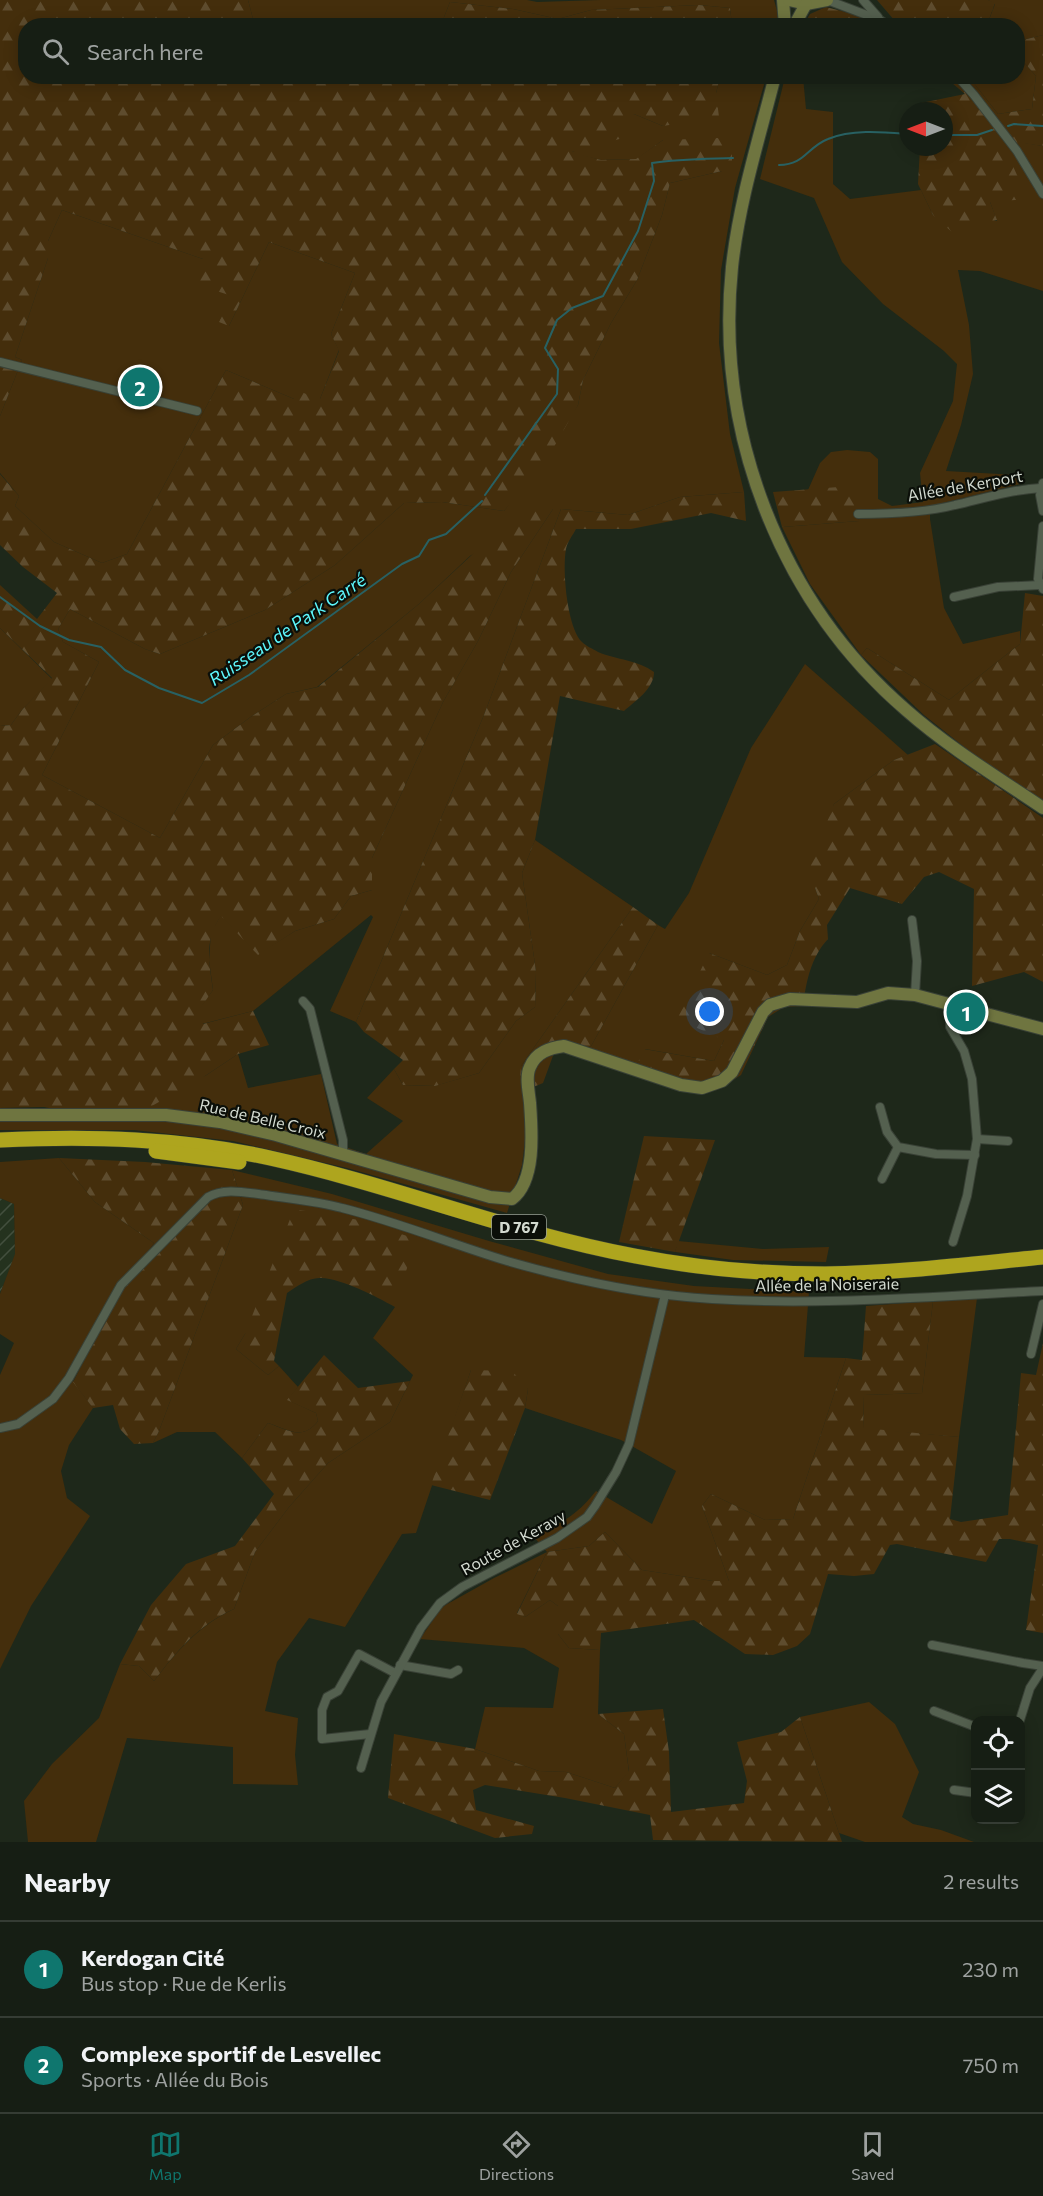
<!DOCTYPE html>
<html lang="en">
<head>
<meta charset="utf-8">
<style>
  :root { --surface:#161e14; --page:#1f271d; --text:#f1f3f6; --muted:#9ea2a0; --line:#353c34; --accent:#0f766e }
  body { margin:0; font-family:Commissioner,sans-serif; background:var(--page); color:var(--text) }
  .controls { position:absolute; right:18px; bottom:18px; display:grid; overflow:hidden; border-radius:12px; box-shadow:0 3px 15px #0003 }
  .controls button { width:54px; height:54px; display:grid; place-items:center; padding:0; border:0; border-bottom:2px solid var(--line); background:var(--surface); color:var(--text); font:30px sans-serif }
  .compass { position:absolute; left:899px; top:102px; width:54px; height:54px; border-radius:50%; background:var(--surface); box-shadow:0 3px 15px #0003; rotate:270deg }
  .you { position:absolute; left:710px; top:1012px; width:21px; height:21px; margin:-15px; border:4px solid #fff; border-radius:50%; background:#1a73e8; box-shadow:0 0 0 9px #1a73e833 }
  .badge { display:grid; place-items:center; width:39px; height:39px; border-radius:50%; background:var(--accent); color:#fff; font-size:20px; font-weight:700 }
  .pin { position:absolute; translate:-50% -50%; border:3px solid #fff; box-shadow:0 2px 6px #0006 }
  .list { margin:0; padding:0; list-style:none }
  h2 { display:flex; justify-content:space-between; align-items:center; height:78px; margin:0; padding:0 24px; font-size:26px }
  h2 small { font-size:20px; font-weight:400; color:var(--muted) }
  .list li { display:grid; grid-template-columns:39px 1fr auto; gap:18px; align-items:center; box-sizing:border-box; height:96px; padding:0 24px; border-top:2px solid var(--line) }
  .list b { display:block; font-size:22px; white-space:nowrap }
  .list p { margin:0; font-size:20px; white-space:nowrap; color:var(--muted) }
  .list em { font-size:20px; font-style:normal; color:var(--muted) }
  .icon { flex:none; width:33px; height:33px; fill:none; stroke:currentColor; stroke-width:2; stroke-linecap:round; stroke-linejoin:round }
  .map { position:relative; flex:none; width:1043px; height:1842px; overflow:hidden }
  .search { position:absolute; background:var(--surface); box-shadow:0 3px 15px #0003; left:18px; right:18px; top:18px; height:66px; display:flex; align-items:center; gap:15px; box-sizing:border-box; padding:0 21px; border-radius:24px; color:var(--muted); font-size:22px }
  .sheet { height:270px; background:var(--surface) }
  nav { display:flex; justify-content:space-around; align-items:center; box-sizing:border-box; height:84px; border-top:2px solid var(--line); background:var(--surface); font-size:16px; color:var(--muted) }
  nav a { display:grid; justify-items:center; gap:3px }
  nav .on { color:var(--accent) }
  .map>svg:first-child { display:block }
</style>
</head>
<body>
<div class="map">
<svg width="1043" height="1842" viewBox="0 0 1043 1842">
  <defs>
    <pattern id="industrial-furrows" width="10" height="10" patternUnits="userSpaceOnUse" patternTransform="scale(1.5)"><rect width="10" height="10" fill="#24321e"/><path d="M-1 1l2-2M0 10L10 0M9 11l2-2" fill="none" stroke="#434f3e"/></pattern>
    <pattern id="forest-firs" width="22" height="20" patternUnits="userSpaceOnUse" patternTransform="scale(1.5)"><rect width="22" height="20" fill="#442e0c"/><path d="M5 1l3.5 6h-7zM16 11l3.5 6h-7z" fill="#5e4c2e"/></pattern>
  </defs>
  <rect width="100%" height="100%" fill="#1e281a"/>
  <path fill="url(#industrial-furrows)" d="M0,1198L14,1204L15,1255L0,1294Z"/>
  <g fill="#442e0c">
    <path d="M248,0H527L537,2L600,0H774L779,18L778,25H732L730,8L699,5L591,10L558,19L513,9L450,2L441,25L261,26L253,19Z"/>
    <path d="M988,0H1043V35L1023,40L1022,60L1036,76L1032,109L998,114L969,77L1018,76V26L987,25L995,4Z"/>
    <path d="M720,77H752L765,81L735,188L721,270L719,343L730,434L744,492L680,497L628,515L561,509L484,715L356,1022L330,1011L373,917L371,915L253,1011L202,1024L194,1016L213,990L209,960L211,932L221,915L258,954L295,931L334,919L351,896L372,890V858L443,702L478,641L511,572L553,509L470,556L419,604L317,687L286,694L252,716L213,745L160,838L42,775L99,662L63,642L58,629L70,609L145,649L160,654L265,610L335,565L404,503L442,502L504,511L578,405L583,380L611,323L637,280L662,215L670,183L722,171L663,140L637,159L601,160L571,153L634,114L663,126L716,93Z"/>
    <path d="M785,77H803L806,109L833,112V184L850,199L921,190L933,215L997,221L990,202L1001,139L1043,146V291L980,271L958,270L969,325L973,374L961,425L946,471L1017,475L1020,484L930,506V519L944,608L963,644L1020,631V644L949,700L867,648L861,655L810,584L782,527L859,521L852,487L808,490L820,463L831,452L847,450L870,452L878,459V499L892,506L923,502L920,473L953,401L957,364L944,351L883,304L842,262L814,198L760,179Z"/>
    <path d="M62,210L203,259L229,295V326L269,242L355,273L331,334L339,350L320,399H294L226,370L127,554L102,563L54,542L15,506L19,496L0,473V416L22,360L15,357L48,258V241Z"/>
    <path d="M0,628L52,679L21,711L11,725L0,726Z"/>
    <path d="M805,664L908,755L894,760L834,804L815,888L819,899L800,931L787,965L767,975L709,953L724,1040L714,1061L645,1049L633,1073L585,1057L658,925L665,929L689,893L751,748Z"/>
    <path d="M535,840L633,907L521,1066L526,1132L522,1165L507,1213L347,1168L233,1141L134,1130H0V1107L44,1108L205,1076L238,1054L248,1088L321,1074L337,1144L366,1154L403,1121L367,1098L394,1069L403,1085L434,1086L479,1073L516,1021L535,1007L536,972L522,873Z"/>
    <path d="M59,1158L95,1202L154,1243L114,1303L73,1381L93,1408L69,1445L61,1471L67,1498L90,1516L31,1606L0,1669V1375L14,1343L0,1334V1294L15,1254L14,1204L0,1198V1162Z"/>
    <path d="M232,1170L332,1194L489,1241L608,1274L694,1286L809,1292L804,1357L846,1358L793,1519L765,1520L711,1494L702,1506L729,1581H713L642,1570L605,1532L589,1546L547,1552L517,1613L525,1617L550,1600L558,1606V1634L569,1648L600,1650L598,1714L624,1734L629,1772L615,1788L566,1772L539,1771L475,1749L485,1707L553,1708L559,1668L524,1648L420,1639L442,1607L494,1578L547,1552L533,1536C561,1524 577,1515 596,1491L652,1524L676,1471L621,1440L525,1408L528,1389L471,1370L416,1533L402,1534L345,1627L309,1618L277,1662L265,1711L298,1718L295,1755L298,1785L233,1784V1747L127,1738L96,1842H28L24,1801L52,1764L99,1718L120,1664L139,1666L154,1681C177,1651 199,1625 234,1609L255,1552L289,1507L328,1463L390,1422L413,1375L373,1338L395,1307L359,1220L245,1334L236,1349L268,1375L279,1366L298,1387L288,1400L316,1413L318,1421C303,1441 289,1430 268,1423L242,1458L215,1432H177L153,1443L159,1431L243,1205Z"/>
    <path d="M678,1241L763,1249L829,1247L826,1262L733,1260L675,1252Z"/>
    <path d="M977,1298L959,1437L863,1429L864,1395L922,1393L933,1301Z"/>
    <path d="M869,1702L895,1724L919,1772L902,1817L913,1824L941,1830L974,1842H865L839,1833L800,1717Z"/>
  </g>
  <g fill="url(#forest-firs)">
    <path d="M0,0H248L253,19L261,25L26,26V76L720,77L716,93L719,117L663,126L634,114L623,138L572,152L601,160L636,159L663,140L719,138L732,147V164L722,171L670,183L662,215L637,280L611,323L583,380L578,405L551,452L504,511L442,502L404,503L335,565L265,610L160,654L145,649L70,609L58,629L63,642L99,662L42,775L160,838L213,745L252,716L286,694L318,687L419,604L532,499L553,509L511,572L478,641L443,702L372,858V890L351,896L334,919L295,931L258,955L221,916C204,940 209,962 213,990L195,1016L203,1024L253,1011L269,1045L238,1054L205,1076L150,1107H0V726L11,725L21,711L52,678L0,628V585L37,619L57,593L23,567L0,545V474L19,496L15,506L54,542L102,563L127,554L226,370L294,399L301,392L320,399L339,351L331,334L355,273L269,242L229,326L219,322L229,295L198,285L203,259L62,210L48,241V258L15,357L22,360L0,416Z"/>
    <path d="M877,0H988L995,3L987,25L891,26L895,21Z"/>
    <path d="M450,2L513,9L558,19L591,10L699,5L730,8L732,25H441Z"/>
    <path d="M826,7L857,15L871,25L803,26L810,14Z"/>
    <path d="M1043,35V146L1001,140L1028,199L990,202L997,220L953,233L933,215L918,184L920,147H944V111H921V103L965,94L945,77H969L998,114L1032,109L1036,76L1022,60L1023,40Z"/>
    <path d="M852,486L856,492L859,521L782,527L773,492Z"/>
    <path d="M744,492L746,521L711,513L631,529H576C573,535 567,542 566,549C562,569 567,628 582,642C586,646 593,649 598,652C617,660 638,660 654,672C654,689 635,701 624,711L560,696L535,840L522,873L536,972L535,1007L516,1021L479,1073L435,1086L403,1085L394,1069L403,1060L364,1032L356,1022L484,715L561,509L628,515L680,497Z"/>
    <path d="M1025,593L1043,596V801L987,765L924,715L861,655L867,648L949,700L1020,644Z"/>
    <path d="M935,744L1043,818V982L1024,972L972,986L974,889L939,872L924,877L902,904L850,888L827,925L828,939C811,957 806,982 803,1006L784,1007L768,1017L741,1075L717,1090L697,1093L633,1073L644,1049L714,1061L724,1040L677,1019L709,953L767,975L787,965L800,931L819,899L815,888L806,875L834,804L894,760Z"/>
    <path d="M633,907L658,925L585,1057L567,1051L554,1053L543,1083L519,1093L521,1066Z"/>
    <path d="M644,1136L715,1140L675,1252L619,1242Z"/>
    <path d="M59,1158L145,1162L232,1170L243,1205L159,1431L153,1443L134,1444L120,1429L113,1405L93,1408L73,1382L114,1303L154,1243L95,1202Z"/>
    <path d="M294,1209L359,1220L416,1239L395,1307C375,1296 343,1279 321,1278C309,1277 296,1287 287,1293L274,1361L279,1366L268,1375L236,1349L245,1334Z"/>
    <path d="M933,1301L922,1393L864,1395L863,1428L959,1437L950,1519L961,1522L1008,1515L1021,1373L1036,1375L1043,1343V1633L1026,1630L1038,1545L1010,1539H999L986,1562L897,1544L890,1545L874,1574L854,1576L828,1574L810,1634L797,1646L773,1655L745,1654L694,1620L601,1633L600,1650L569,1648L558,1634V1606L550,1600L525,1617L517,1614L547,1552L589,1546L605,1532L642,1570L713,1581H729L702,1506L711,1494L765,1520L793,1519L846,1358L862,1360L866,1306Z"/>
    <path d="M324,1355L358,1388L410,1381L390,1422L328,1463L289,1507L255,1552L234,1609C198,1625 177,1651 154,1681L139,1666L120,1664L151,1605L186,1564L235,1546L274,1494L242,1458L268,1423C288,1430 303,1441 318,1421L316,1413L287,1400Z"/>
    <path d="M471,1370L512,1371L528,1389L525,1408L490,1500L431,1485Z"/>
    <path d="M663,1709L669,1752L671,1812L744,1803L747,1781L737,1742L781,1732L800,1717L842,1842L653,1840L650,1815L565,1798L485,1785L473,1790L476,1810L534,1826L532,1834L495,1838L388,1798L394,1734L475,1749L539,1771L566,1772L615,1788L629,1771L624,1734L598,1714Z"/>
  </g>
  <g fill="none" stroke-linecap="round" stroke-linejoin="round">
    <g stroke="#286163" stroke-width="2">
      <path d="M1008,126L1014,124L1043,126"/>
      <path d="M944,135H977L992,130"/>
      <path d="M779,165C805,165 807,147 828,139C852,129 883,132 908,134"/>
      <path d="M485,495L557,394L558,369L545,348L557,320L572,308L603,296L638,231L654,181L652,163C679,159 706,159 733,158"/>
      <path d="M0,597L40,626L69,640L101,647L125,670L159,688L202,703L249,675L402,564L419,556L429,540L446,534L482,501"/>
    </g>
    <g stroke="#394136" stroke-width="10">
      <g id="street">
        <path d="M827,0L880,20L889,26"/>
        <path d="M863,0L878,17"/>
        <path d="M957,76L974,95L1017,151L1043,194"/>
        <path d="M0,362L197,411"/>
        <path d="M1043,483L1040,495L1043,511"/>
        <path d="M858,514C890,514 924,513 955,505C985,498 1010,490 1041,488"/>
        <path d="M1043,589L1038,579L1043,526"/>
        <path d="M954,597L998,587L1040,585"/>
        <path d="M912,920L917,961L915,995"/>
        <path d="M303,1001L310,1009L343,1140V1154"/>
        <path d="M880,1107L887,1132L898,1147L936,1154L975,1155"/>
        <path d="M977,1139L1008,1141"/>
        <path d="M882,1179L898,1147"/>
        <path d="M953,1242L967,1196L977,1139L972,1079L964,1051L950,1027V1022L954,1007"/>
        <path d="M1031,1354L1043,1304"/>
        <path d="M0,1428L18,1424L53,1399L69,1378L121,1285L208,1197C225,1187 247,1193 266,1195C291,1199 317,1201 342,1208C398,1222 451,1244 507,1261C573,1280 642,1295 712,1299C821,1306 933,1296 1043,1291"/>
        <path d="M932,1645L1023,1663L1043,1666"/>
        <path d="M400,1665L451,1674L458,1670"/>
        <path d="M934,1711L976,1727"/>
        <path d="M1020,1720L1030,1688L1043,1668"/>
        <path d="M370,1734L322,1739V1710L327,1697L338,1691L359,1654L395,1673"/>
        <path d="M361,1768L381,1702L421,1628L440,1603L462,1587L557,1538L587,1517L595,1506L616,1472L629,1444L665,1295"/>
        <path d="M954,1790L976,1793"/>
      </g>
    </g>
    <g stroke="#394136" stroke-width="14">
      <g id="secondary">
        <path d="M783,0L785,26"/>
        <path d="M789,0L806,4L827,0"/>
        <path d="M794,26L806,4"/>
        <path d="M775,76C759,139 739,202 732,267C715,433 780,601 906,710C948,747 997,777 1043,808"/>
        <path d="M0,1115H166L220,1122L276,1135L490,1197L512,1199C536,1181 532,1131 530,1103C529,1092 525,1077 530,1067C536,1052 550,1048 564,1046L681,1085L702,1088L722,1081L732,1072L763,1012L770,1005L790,999L857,1002L888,993L915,995L1043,1029"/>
      </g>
    </g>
    <g stroke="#394136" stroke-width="16">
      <g id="highway">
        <path d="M0,1140C90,1136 181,1138 270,1158C393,1185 511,1233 635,1256C697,1268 762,1274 825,1274C898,1273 971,1264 1043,1257"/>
        <path d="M156,1151L239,1162"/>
      </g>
    </g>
    <use href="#street" stroke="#54604f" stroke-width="8"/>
    <use href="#secondary" stroke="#6f7540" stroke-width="12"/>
    <use href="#highway" stroke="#aea51e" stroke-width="15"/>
  </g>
  <g text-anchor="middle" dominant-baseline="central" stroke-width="4.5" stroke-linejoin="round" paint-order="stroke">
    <rect fill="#0b0f09" stroke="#979d94" stroke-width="1.5" x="492" y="1215" width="54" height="24" rx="4.5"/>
    <g font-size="15" font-weight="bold" fill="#d3dad0">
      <text x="519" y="1227">D 767</text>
    </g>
    <g font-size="16" fill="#d3dad0" stroke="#0b0f09">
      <text transform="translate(965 485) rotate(-10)">Allée de Kerport</text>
      <text transform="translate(263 1118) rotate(13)">Rue de Belle Croix</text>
      <text transform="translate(827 1284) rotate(-1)">Allée de la Noiseraie</text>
      <text transform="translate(513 1542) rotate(-29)">Route de Keravy</text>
    </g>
    <g font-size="18" font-style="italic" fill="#5df7fc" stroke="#0b0f09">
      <text transform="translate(287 629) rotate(-34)">Ruisseau de Park Carré</text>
    </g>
  </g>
</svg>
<div class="controls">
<button><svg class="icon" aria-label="locate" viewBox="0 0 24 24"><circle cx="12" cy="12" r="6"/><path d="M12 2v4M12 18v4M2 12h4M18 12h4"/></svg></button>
<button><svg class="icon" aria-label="layers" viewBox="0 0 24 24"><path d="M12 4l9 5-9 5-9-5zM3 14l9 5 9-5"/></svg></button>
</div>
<svg class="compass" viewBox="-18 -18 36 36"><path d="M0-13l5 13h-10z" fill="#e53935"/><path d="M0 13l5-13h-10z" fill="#9ea2a0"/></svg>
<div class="you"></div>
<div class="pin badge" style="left:966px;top:1012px">1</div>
<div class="pin badge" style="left:140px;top:387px">2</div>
<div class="search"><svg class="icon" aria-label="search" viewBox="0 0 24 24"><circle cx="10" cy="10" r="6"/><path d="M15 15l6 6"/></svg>Search here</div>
</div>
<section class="sheet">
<h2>Nearby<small>2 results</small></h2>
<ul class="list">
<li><span class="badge">1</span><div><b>Kerdogan Cité</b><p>Bus stop · Rue de Kerlis</p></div><em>230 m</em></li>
<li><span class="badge">2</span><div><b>Complexe sportif de Lesvellec</b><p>Sports · Allée du Bois</p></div><em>750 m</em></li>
</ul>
</section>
<nav>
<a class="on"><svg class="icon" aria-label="map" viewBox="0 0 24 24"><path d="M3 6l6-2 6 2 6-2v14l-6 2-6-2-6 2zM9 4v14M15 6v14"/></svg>Map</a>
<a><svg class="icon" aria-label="directions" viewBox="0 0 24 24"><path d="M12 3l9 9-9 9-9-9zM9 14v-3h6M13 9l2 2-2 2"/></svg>Directions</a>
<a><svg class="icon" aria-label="saved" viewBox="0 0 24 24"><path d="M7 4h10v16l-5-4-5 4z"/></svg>Saved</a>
</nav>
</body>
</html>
